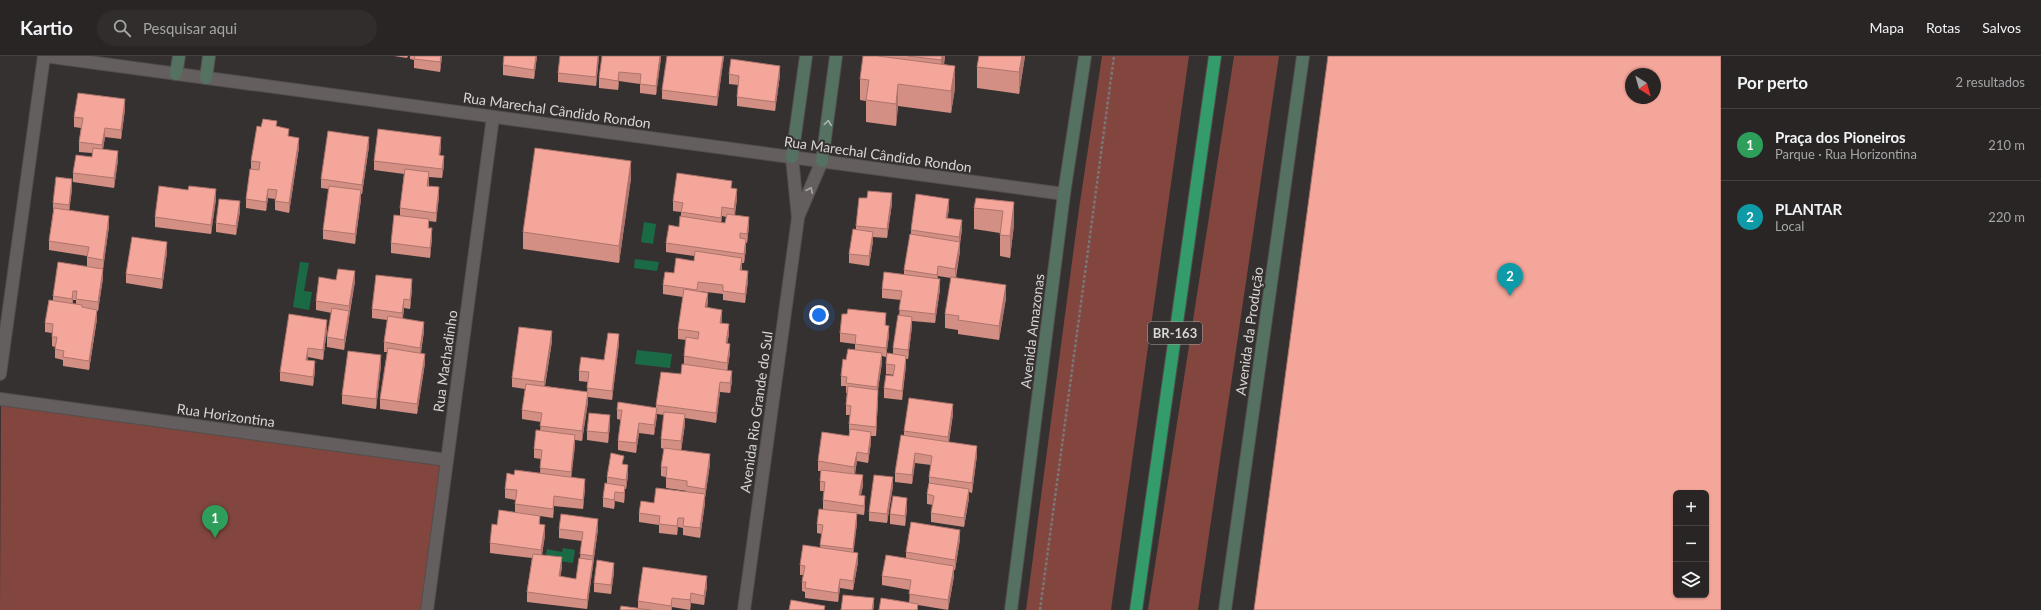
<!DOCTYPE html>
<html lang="pt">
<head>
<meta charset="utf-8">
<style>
  :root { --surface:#282524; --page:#302d2c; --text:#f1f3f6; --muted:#a5a5a6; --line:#444241; --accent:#05d98b }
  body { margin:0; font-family:Lato,sans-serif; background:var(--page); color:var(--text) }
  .controls { position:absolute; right:12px; bottom:12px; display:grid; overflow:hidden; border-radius:6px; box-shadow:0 1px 3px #0004 }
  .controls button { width:36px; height:36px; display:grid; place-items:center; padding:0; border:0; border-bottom:1px solid var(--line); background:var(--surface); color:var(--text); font:20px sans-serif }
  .compass { position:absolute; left:1625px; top:12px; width:36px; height:36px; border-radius:50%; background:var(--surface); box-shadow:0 1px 3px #0004; rotate:143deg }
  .you { position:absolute; left:819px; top:259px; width:14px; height:14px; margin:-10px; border:3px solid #fff; border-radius:50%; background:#1a73e8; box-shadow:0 0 0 6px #1a73e833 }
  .badge { display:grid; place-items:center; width:26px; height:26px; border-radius:50%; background:var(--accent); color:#fff; font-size:13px; font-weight:700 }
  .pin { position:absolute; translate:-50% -33px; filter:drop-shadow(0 1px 2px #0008) }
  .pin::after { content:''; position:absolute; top:21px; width:14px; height:12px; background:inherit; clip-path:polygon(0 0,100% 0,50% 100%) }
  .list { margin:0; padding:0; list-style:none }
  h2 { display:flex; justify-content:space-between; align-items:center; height:52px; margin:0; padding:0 16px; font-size:17px }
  h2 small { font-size:13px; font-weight:400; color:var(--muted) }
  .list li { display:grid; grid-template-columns:26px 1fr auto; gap:12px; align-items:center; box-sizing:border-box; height:72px; padding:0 16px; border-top:1px solid var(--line) }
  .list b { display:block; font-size:15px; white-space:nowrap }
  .list p { margin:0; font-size:13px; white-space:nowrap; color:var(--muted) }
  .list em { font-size:13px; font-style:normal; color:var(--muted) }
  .icon { flex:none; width:22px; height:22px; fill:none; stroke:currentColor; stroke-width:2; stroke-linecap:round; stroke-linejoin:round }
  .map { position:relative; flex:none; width:1721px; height:554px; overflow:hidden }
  header { display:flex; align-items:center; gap:24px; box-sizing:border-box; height:56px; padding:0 20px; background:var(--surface); border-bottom:1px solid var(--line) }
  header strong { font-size:19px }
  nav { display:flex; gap:22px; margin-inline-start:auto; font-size:14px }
  .search { width:280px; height:36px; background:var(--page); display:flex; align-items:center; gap:10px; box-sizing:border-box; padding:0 14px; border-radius:22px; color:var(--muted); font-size:15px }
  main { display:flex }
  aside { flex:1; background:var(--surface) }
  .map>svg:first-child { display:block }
</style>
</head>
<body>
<header>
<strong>Kartio</strong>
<div class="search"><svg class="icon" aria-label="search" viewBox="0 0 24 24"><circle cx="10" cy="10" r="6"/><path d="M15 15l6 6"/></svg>Pesquisar aqui</div>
<nav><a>Mapa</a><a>Rotas</a><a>Salvos</a></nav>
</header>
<main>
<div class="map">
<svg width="1721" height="554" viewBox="0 0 1721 554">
  <rect width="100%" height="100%" fill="#353130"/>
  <g fill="#82463e">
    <path d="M1102,0H1189L1111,554H1026L1079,153Z"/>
    <path d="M1234,0H1279L1198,554H1148Z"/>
    <path d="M1,348L441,409L421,554H0Z"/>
  </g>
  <g fill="#1b6a46">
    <path d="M644,166L656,168L653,188L641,186Z"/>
    <path d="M635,203L659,206L657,215L634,212Z"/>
    <path d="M300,206L309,207L304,235L312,236L309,254L293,251Z"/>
    <path d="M637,294L672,298L670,312L635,308Z"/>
    <path d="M563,492L575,494L573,507L545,503L547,493L562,496Z"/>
  </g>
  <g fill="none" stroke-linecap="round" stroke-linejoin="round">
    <g stroke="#524e4d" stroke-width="14">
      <g id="street">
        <path d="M45,0L1064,138"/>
        <path d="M798,161L822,105"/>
        <path d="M0,318L44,0"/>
        <path d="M0,343L447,404"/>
        <path d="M427,554L493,61"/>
        <path d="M744,554L798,162L792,101"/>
      </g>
    </g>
    <g stroke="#524e4d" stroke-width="14">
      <g id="secondary">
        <path d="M176,18L179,0"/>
        <path d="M206,22L209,0"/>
        <path d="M792,101L806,0"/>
        <path d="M822,105L836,0"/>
        <path d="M1011,554L1064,138L1085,0"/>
        <path d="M1225,554L1303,0"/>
      </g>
    </g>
    <g stroke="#524e4d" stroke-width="14">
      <path id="highway" d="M1136,554L1215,0"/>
    </g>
    <path stroke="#7a7676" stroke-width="2.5" stroke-dasharray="3 2" stroke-linecap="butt" d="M1040,554L1114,0"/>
    <use href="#street" stroke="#645f5e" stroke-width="12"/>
    <use href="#secondary" stroke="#557162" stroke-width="12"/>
    <use href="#highway" stroke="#339c6a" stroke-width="12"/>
  </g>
  <g fill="#d38f84" fill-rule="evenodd">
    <path d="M394,0H408L407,2Z"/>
    <path d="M410,0H442L440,16L414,12V4L410,3Z"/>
    <path d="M537,0L534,23L503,19V9Z"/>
    <path d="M599,0L596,30L558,26V17Z"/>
    <path d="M661,0L656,39L640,37V28L619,25L618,34L599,32V22Z"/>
    <path d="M724,0L717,50L662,43V34Z"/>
    <path d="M881,0H945L944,9L955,32L951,57L898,50L896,70L866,66V45L860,44V23Z"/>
    <path d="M979,0H1025L1019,38L977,32V11Z"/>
    <path d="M729,18L780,19L775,55L737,50V41L738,29L729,28Z"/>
    <path d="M125,53L121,83L105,81L103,93L118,104L114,132L73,126V117L92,101V97L79,96V86L81,72L74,71V61Z"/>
    <path d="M277,70L289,81L299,91L289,157L275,154V143L268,142L266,155L246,152V143L251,113V105L261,71Z"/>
    <path d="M369,90L362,138H361V143L355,188L323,183V174L329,133L321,132V123Z"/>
    <path d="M441,90L440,99L444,109L442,122L429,121V130L439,140L436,166L429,165V172L432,182L430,202L391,197V187L400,160V152L404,118L374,114V105Z"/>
    <path d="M631,122L619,207L523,193V176Z"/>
    <path d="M732,132L737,142L735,159L749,170L747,187H746V193L744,207H742V214L748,225L745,247L723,244V238L698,235L708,246L707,252L722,263L721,267L729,278L727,287L730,297L727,315L732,325L730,337L720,336L716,367L685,362V368L681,395L710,408L705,442V447L700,482L683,479V472L678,471L677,479L659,477V469L639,466V457L654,447L687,435L666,432V421L661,420V411L664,393L661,392V383L664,359L657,358L654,379L639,377L636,397L618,394V385L621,364L617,363V354L656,352V349L681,318L684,308V300L686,284L678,283V273L683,241L663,238V229L674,217L694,205V200L666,196V187L679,171L681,161V156L673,155V145ZM722,160L726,161L725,167L721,166Z"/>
    <path d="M72,133L69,154L109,170L103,213V222L98,255H97V263L89,314L63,310V304L55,302V291L52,290V277L45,276V267L53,245V240L87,210V200L49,194V185L53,156V147ZM73,244H76V248H73Z"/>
    <path d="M188,134L216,143L211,178L155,171V161Z"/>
    <path d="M1014,146V168L1010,202L1000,200V177L974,173V152Z"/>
    <path d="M892,147L887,182L873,181V185L869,210L849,207V198L856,174V170Z"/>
    <path d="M949,153L947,162L962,173L960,187V195L956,222L1006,242L999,284L958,278V274L945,272V258L951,222L938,220L937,223L940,233L935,267L912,265V270L908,303H906V309L902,344L884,342V332L893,320L894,319L886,318V308L893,298V292L899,259L901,244L882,242V233L904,219V214L911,178V174Z"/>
    <path d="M240,155L236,179L216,176V167Z"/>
    <path d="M167,196L162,233L126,227V218Z"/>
    <path d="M355,225L344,294L327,291V281L332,257L316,254V245Z"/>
    <path d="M412,233L410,253L404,252L403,262L424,275L421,297L425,307L417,358L380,353V343L387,296H384V286L387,264L372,262V253Z"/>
    <path d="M886,267V269L889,279L886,301L882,300V306L878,334V343L876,380H871V386L868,407L857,405L855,418L863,429L861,439L865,449L864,459L857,458V467L853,496L858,506L853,534L840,532L838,546L805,542V536L802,535V526L803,519H800V509L820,492L822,478L817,477V468L823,453V444L824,435H820V425L821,415H818V405L849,380V368L850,359H846V349L847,337H846V330H841V320L846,304L855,294V288L840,286V277Z"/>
    <path d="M327,273L323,304L308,301L307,304L315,315L313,330L280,325V316Z"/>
    <path d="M552,285L545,330L587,336L588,326L579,325V315L604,304L619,287L612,344L588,341V346L582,385L575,384V389L571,421L585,432L583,453L554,450L553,462L540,460V469L545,479L542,499L562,511L560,521L576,523L580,502L582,485L559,482V473H598L587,553L527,546V536L532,502L490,497V487L497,469L515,456V444L505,442V433L514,419L540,417L541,403L534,402V393L540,375L541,366L522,363V354L525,333L512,331V322Z"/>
    <path d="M381,309L376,353L342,348V339Z"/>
    <path d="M953,358L949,386L977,399L972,437L969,436V442L964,471L931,466V457L933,449L927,448V438L929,427V421L931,409L915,407L912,428L895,426V417L904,379V375Z"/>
    <path d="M610,369L608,387L587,384V375Z"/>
    <path d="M624,409L628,419L626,433H625L624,447L615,445L614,453L603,451V442L607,427V421Z"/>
    <path d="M893,430L887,467L869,465V456Z"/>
    <path d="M907,452L905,470L890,468V458Z"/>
    <path d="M960,483L955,514H954V520L948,554L918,549V554L909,547L910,534L882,529V520L906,502V496Z"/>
    <path d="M614,516L611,538L594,536V527Z"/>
    <path d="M707,530L704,549L691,547L690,554L672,551V554H620L638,552V545Z"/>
  </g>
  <g fill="#ac746c">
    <path d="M441,0H442L440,16V6Z"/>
    <path d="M536,0H537L534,23V14Z"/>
    <path d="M598,0H599L596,30V21Z"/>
    <path d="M660,0H661V3L656,39V30Z"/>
    <path d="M723,0H724L717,50V41Z"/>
    <path d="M942,0H945L941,26V4Z"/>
    <path d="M1022,0H1025L1019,38V16Z"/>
    <path d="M780,10V19L775,55V46Z"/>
    <path d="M955,10V32L951,57V35Z"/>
    <path d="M619,16V25L618,34V25Z"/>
    <path d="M898,28V50L896,70V48Z"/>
    <path d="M125,43V53L121,83V74Z"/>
    <path d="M105,72V81L102,98V89Z"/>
    <path d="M369,81V90L362,138V129Z"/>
    <path d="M441,81V90L439,109V99Z"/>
    <path d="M299,82V91L289,157V147Z"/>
    <path d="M118,95V104L114,132V122Z"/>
    <path d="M444,100V109L442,122V113Z"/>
    <path d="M631,105V122L619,207V190Z"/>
    <path d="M429,116V126L427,139V130Z"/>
    <path d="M72,123V133L69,158V149Z"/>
    <path d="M439,131V140L436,166V157Z"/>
    <path d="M216,133V143L211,178V169Z"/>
    <path d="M268,133V142L266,155V146Z"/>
    <path d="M737,133V142L734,162V153Z"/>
    <path d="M361,134V143L355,188V178Z"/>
    <path d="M892,137V147L887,182V173Z"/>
    <path d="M949,143V153L946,171V162Z"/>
    <path d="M240,145V155L236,179V170Z"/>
    <path d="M1014,146V168L1010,202V180Z"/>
    <path d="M722,151V160L721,171V162Z"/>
    <path d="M109,160V170L103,213V204Z"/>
    <path d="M749,161V170L747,187V178Z"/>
    <path d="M962,164V173L960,187V195L955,223V213L959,189V181Z"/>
    <path d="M432,172V182L430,202V192Z"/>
    <path d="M873,176V185L869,210V200Z"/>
    <path d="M746,183V193L744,207V198Z"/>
    <path d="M167,186V196L162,233V223Z"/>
    <path d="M742,202V211L740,224V214Z"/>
    <path d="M938,210V220L937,228V219Z"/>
    <path d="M103,213V222L98,255V246Z"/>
    <path d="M355,215V225L349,260V250Z"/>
    <path d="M748,215V225L745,247V238Z"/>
    <path d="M412,223V233L410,253V244Z"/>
    <path d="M940,223V233L935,267V258Z"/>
    <path d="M1006,229V242L999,284V270Z"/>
    <path d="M73,235V244L72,252V243Z"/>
    <path d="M708,237V246L705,261V251Z"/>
    <path d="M404,243V252L402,266V257Z"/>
    <path d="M97,254V263L89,314V305Z"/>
    <path d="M722,254V263L720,277V267Z"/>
    <path d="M349,255V264L344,294V284Z"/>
    <path d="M886,257V267L885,279V269Z"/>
    <path d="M912,261V270L908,303V294Z"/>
    <path d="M327,264V273L323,304V294Z"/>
    <path d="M424,266V275L420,301V292Z"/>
    <path d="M729,268V278L726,296V287Z"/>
    <path d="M889,270V279L886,301V292Z"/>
    <path d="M552,275V285L544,336V326Z"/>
    <path d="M619,278V287L612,344V335Z"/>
    <path d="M730,288V297L727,316V307Z"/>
    <path d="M308,292V301L306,313V304Z"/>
    <path d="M882,297V306L877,340V331Z"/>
    <path d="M425,298V307L417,358V348Z"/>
    <path d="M381,299V309L376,353V343Z"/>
    <path d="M906,300V309L902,344V335Z"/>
    <path d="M315,305V315L313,330V321Z"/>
    <path d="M732,315V325L730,337V327Z"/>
    <path d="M720,326V336L716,367V357Z"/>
    <path d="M878,334V343L876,380V371Z"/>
    <path d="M588,336V346L582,385V375Z"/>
    <path d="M953,348V358L948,390V381Z"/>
    <path d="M657,352V361L654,379V369Z"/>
    <path d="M685,358V368L681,395V385Z"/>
    <path d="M610,359V369L608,387V377Z"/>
    <path d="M639,367V377L636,397V387Z"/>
    <path d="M871,376V386L868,407V398Z"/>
    <path d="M575,379V389L571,425V416Z"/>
    <path d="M977,390V399L972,437V427Z"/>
    <path d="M857,396V405L854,420V411Z"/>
    <path d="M915,397V407L912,428V419Z"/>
    <path d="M710,398V408L705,442V433Z"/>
    <path d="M628,409V419L626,433V424Z"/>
    <path d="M863,419V429L859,448V439Z"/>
    <path d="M893,421V430L887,467V458Z"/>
    <path d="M585,423V432L583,453V444Z"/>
    <path d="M625,430V439L624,447V437Z"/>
    <path d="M969,433V442L964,471V462Z"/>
    <path d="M615,436V445L614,453V444Z"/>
    <path d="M705,438V447L700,482V472Z"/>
    <path d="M554,440V450L553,462V453Z"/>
    <path d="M865,440V449L864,459V450Z"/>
    <path d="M907,442V452L905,470V460Z"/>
    <path d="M857,457V467L853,502V493Z"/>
    <path d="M678,462V471L677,479V470Z"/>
    <path d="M598,463V473L587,553V544Z"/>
    <path d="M545,469V479L541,504V494Z"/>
    <path d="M960,474V483L955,514V504Z"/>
    <path d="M858,497V506L853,534V525Z"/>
    <path d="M562,501V511L559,530V520Z"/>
    <path d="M614,507V516L611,538V529Z"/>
    <path d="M954,510V520L948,554V544Z"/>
    <path d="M707,520V530L704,549V540Z"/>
    <path d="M840,523V532L838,546V537Z"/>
    <path d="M691,537V547L690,554V544Z"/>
    <path d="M672,542V554H671Z"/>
    <path d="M874,542V552L873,554H872Z"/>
  </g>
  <g fill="#f5a69a" stroke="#ac746c" fill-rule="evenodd">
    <path d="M415,0H441L440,6L414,3Z"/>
    <path d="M504,0H536L534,14L503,9Z"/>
    <path d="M560,0H598L596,21L558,17Z"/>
    <path d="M602,0H660L656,30L640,28L641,18L619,16L618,25L599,22Z"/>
    <path d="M667,0H723L717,41L662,34Z"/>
    <path d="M863,0H878L955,10L951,35L898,28L896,48L866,44L869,24L860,23Z"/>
    <path d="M908,0H942L941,4Z"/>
    <path d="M979,0H1022L1019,16L977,11Z"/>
    <path d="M1328,0H1721V554H1254ZM1631,18H1655V42H1631ZM1676,437H1706V539H1676Z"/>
    <path d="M731,3L780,10L775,46L737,41L739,20L729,18Z"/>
    <path d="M78,37L125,43L121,74L105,72L102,89L79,86L83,62L74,61Z"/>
    <path d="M263,63L277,65L276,70L289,73L288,80L299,82L289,147L275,145L277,134L268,133L266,146L246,143L250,113L259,114L260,106L251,105L257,70L261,71Z"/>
    <path d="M378,73L441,81L439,99L444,100L442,113L374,105Z"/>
    <path d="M328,75L369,81L362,129L321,123Z"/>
    <path d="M93,92L118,95L114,122L73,117L76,99L92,101Z"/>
    <path d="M535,92L631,105L619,190L523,176Z"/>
    <path d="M405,113L429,116L427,130L439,131L436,157L400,152Z"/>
    <path d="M677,117L732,125L731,132L737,133L734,153L722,151L721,162L681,156L683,147L673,145Z"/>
    <path d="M56,121L72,123L69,149L53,147Z"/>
    <path d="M159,130L188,134L189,130L216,133L211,169L155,161Z"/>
    <path d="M329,130L361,134L355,178L323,174Z"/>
    <path d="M868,135L892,137L887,173L856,170L859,142H867Z"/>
    <path d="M916,138L949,143L946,162L962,164L959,181L911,174Z"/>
    <path d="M976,142L1014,146L1010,180L1000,179L1003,155L974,152Z"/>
    <path d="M219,143L240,145L236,170L216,167Z"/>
    <path d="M54,152L109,160L103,204L87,201L89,191L49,185Z"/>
    <path d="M727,158L749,161L747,178L740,177V182L746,183L744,198L666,187L669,169L679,171L680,160L725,167Z"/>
    <path d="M394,159L429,163L428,172H432L430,192L391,187Z"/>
    <path d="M853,173L873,176L869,200L849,198Z"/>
    <path d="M910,178L960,186L955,213L938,210L937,219L904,214Z"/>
    <path d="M132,181L167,186L162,223L126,218Z"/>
    <path d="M695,195L742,202L740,214L748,215L745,238L723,235V229L698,226L697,234L663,229L665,216L674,217L676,202L694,205Z"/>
    <path d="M58,206L103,213L98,246L76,243L77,235H73L72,243L53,240Z"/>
    <path d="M338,213L355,215L349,250L316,245L319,221L336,224Z"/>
    <path d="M884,216L940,223L935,258L899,254L902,235L882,233Z"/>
    <path d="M376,219L412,223L410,244L404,243L402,257L372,253Z"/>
    <path d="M951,221L1006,229L999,270L958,264L959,260L945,258Z"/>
    <path d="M684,233L708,237L705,251L722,254L720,267L729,268L726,287L730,288L727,307L684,300L686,281L698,283L699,276L678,273Z"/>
    <path d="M49,244L82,249V251L97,254L89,305L63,301L64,295L55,293L57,281H52L53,268L45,267Z"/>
    <path d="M332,252L349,255L344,284L327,281Z"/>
    <path d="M848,253L886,257L885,269L889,270L886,292L855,288L856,279L840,277L842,258H847Z"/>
    <path d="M289,258L327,264L323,294L308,292L306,304L315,305L313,321L280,316Z"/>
    <path d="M898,259L912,261L908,294L893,292Z"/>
    <path d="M388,260L424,266L420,292L384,286Z"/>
    <path d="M519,271L552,275L544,326L512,322Z"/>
    <path d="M608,277L619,278L612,335L587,332L589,316L579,315L581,301L604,304Z"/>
    <path d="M388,292L425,298L417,348L380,343Z"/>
    <path d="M848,293L882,297L877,331L846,327L847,321L841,320L843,303L846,304Z"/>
    <path d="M348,295L381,299L376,343L342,339Z"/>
    <path d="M887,297L906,300L902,335L884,332L886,319L893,320L895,309L886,308Z"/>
    <path d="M682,308L732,315L730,327L720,326L716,357L656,349L661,316L681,318Z"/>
    <path d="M526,328L588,336L582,375L540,370L542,357L522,354Z"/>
    <path d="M848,330L878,334L876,371L849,368L851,350L846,349Z"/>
    <path d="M909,342L953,348L948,381L904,375Z"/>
    <path d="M618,346L657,352L654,369L639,367L636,387L618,385L622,354H617Z"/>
    <path d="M664,356L685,358L681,385L661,383Z"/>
    <path d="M589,357L610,359L608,377L587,375Z"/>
    <path d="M850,373L871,376L868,398L857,396L854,411L818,405L822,376L849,380Z"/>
    <path d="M536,374L575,379L571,416L540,412L542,394L534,393Z"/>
    <path d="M901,379L977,390L972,427L929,421L932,400L915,397L912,419L895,417Z"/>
    <path d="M664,392L710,398L705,433L687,430V425L666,422L667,411H661Z"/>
    <path d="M611,397L624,400L622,408L628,409L626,424L607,421Z"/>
    <path d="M515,414L585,423L583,444L554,440L553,453L515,448L517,434L505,433L507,417L514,419Z"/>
    <path d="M821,414L863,419L859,439L865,440L864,450L823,444L825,426L820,425Z"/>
    <path d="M874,419L893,421L887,458L869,456Z"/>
    <path d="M605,427L625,430L624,437L615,436L614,444L603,442Z"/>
    <path d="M929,427L969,433L964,462L931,457L934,440L927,438Z"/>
    <path d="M656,432L705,438L700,472L683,470L684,462H678L677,470L659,468L660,460L639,457L641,445L654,447Z"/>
    <path d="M893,440L907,442L905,460L890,458Z"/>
    <path d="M819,453L857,457L853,493L820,489L823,469L817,468Z"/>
    <path d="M499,454L540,460L539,468L545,469L541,494L490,487L492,468L497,469Z"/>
    <path d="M561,458L598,463L593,500L580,498L583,476L559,473Z"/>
    <path d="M911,466L960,474L955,504L906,496Z"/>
    <path d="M803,489L858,497L853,525L840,523L838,537L805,532L806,526H802L805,510L800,509Z"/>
    <path d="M533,498L562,501L559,520L576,523L579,502L593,504L587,544L527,536Z"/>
    <path d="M886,499L954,510L948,544L909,538L911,524L882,520Z"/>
    <path d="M597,504L614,507L611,529L594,527Z"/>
    <path d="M643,511L707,520L704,540L691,537L690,544L672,542L671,550L638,545Z"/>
    <path d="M843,539L874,542L872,554H841Z"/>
    <path d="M881,542L918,548L917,554H879Z"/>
    <path d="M791,544L825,550L824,554H789Z"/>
    <path d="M621,550L651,554H620Z"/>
  </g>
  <defs><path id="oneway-chevron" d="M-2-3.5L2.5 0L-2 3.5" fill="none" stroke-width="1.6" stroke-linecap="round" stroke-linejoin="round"/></defs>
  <use stroke="#b1b8b3" href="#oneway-chevron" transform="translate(828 67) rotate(-82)"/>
  <use stroke="#aaa6a6" href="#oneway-chevron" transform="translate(810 134) rotate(-67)"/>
  <g text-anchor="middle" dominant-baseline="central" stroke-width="4" stroke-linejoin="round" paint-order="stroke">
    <rect fill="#353130" stroke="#a8a4a4" stroke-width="1" x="1148" y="266" width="54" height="22" rx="3"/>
    <g font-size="13" font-weight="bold" fill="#d9d6d6">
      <text x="1175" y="277">BR-163</text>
    </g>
    <g font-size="14" fill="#d9d6d6" stroke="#353130">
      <text transform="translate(557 54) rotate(8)">Rua Marechal Cândido Rondon</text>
      <text transform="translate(878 98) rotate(8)">Rua Marechal Cândido Rondon</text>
      <text transform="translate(1032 275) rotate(-83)">Avenida Amazonas</text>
      <text transform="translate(1249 275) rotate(-82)">Avenida da Produção</text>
      <text transform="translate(445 305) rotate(-82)">Rua Machadinho</text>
      <text transform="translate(756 356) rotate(-82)">Avenida Rio Grande do Sul</text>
      <text transform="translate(226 359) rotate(8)">Rua Horizontina</text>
    </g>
  </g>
</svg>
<div class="controls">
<button>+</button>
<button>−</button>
<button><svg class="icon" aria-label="layers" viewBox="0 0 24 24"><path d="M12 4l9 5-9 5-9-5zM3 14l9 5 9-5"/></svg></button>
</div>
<svg class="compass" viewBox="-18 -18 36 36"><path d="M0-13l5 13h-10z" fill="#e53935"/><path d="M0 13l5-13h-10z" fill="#a5a5a6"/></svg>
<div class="you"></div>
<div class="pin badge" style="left:215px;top:482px;background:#2e9e5b">1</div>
<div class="pin badge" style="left:1510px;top:240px;background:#0f9aa8">2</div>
</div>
<aside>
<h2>Por perto<small>2 resultados</small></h2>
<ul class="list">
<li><span class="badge" style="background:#2e9e5b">1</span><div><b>Praça dos Pioneiros</b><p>Parque · Rua Horizontina</p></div><em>210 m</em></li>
<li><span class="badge" style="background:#0f9aa8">2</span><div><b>PLANTAR</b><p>Local</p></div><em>220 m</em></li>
</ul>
</aside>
</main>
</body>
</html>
